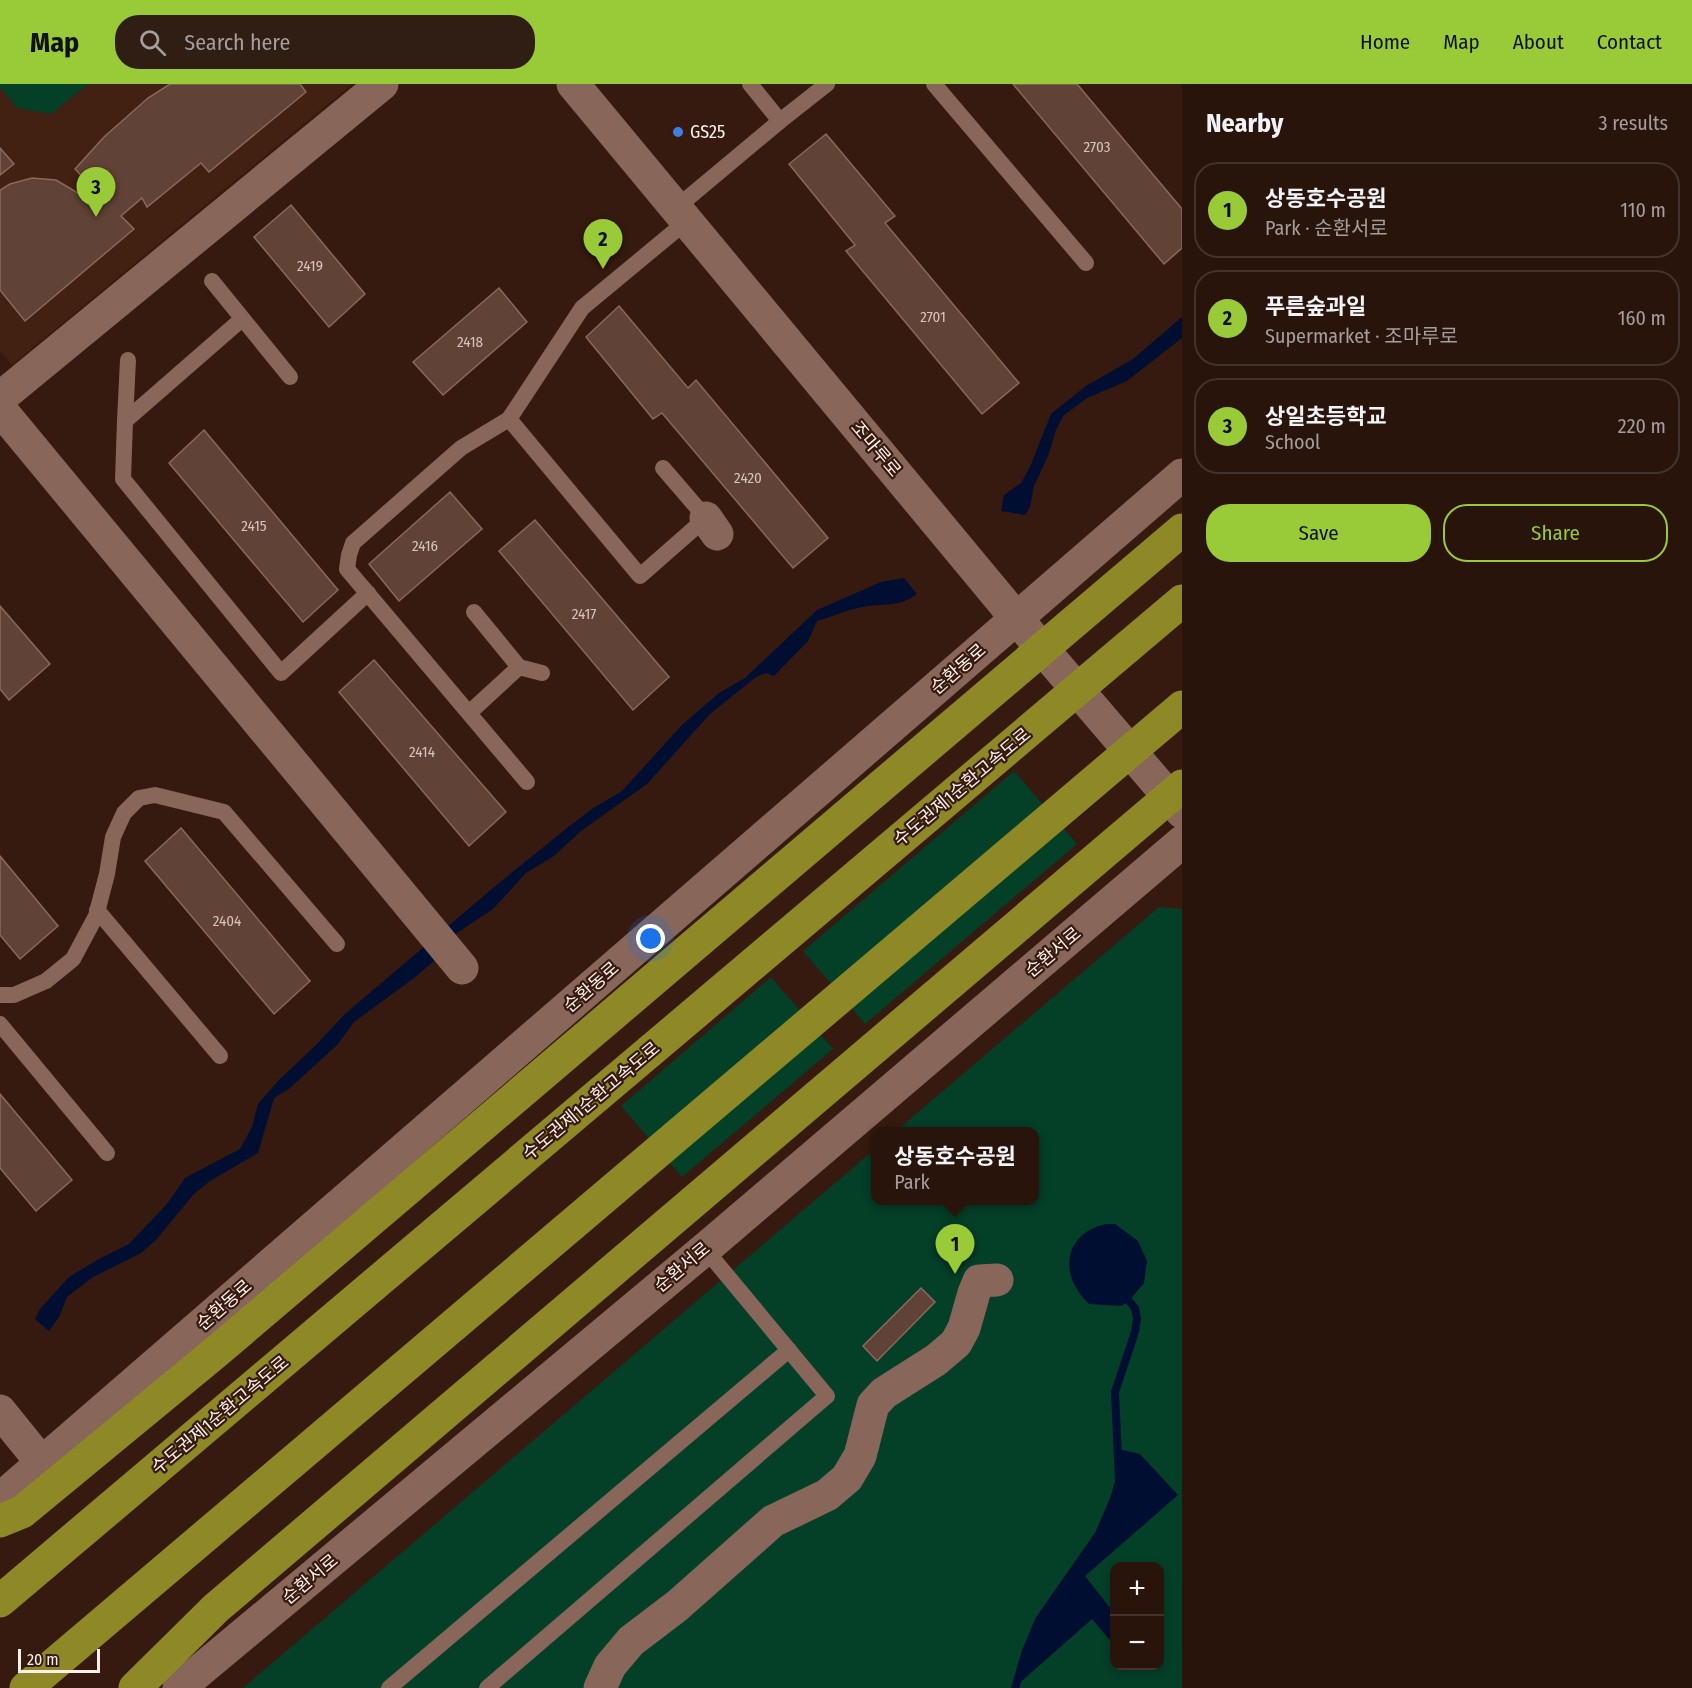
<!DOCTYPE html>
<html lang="en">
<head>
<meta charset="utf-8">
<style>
  :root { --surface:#28140b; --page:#301d14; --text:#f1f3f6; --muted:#a59e9d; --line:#44332c; --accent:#98cb37 }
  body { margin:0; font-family:"Fira Sans Condensed","Noto Sans KR",sans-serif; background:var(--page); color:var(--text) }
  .controls { position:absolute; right:18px; bottom:18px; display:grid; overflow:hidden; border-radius:12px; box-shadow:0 3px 9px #0003 }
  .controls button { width:54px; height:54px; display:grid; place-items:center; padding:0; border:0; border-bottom:2px solid var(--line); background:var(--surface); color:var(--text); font:30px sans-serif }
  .scale { position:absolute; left:18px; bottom:15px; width:82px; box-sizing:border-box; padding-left:6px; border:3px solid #feefe9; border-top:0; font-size:16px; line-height:21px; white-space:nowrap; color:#feefe9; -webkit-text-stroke:4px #361a0f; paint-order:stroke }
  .you { position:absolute; left:651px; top:855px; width:21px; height:21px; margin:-15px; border:4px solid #fff; border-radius:50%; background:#1a73e8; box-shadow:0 0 0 9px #1a73e833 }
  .badge { display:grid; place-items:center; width:39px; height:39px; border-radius:50%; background:var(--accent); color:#111; font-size:20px; font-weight:700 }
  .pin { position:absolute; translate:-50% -50px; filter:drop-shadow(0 2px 3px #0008) }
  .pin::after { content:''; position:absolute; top:32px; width:21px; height:18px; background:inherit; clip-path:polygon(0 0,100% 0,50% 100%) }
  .popup { position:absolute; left:871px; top:1043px; width:168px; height:78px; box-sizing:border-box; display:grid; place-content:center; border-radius:12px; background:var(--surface); filter:drop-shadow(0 2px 4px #0005); font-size:20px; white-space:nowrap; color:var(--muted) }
  .popup b { font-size:22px; color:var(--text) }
  .popup::after { content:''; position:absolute; left:50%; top:100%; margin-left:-12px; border:12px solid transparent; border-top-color:var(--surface) }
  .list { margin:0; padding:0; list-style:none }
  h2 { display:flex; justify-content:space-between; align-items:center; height:78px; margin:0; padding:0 24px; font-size:26px }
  h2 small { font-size:20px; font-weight:400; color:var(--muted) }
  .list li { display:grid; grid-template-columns:39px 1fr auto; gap:18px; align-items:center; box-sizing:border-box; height:96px; margin:0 12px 12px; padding:0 12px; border:2px solid var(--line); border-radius:24px }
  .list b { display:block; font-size:22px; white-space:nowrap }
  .list p { margin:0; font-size:20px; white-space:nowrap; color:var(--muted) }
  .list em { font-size:20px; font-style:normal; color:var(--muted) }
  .actions { display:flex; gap:12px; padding:18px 24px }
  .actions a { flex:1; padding:14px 0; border:2px solid var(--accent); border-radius:24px; text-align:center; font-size:21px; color:var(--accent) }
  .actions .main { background:var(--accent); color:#111 }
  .icon { flex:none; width:33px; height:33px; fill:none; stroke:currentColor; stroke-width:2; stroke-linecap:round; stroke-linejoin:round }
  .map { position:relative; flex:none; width:1182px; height:1604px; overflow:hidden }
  header { display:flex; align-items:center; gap:36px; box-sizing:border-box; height:84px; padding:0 30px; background:var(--accent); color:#111 }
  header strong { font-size:28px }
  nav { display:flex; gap:33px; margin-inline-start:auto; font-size:21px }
  .search { width:420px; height:54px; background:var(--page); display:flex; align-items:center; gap:15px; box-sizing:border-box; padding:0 21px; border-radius:24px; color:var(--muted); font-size:22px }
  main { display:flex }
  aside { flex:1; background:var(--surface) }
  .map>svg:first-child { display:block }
</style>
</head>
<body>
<header>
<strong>Map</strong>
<div class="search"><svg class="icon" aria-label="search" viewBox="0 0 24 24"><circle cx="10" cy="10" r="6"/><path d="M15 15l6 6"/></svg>Search here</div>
<nav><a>Home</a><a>Map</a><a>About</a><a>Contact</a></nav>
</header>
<main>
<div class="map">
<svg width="1182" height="1604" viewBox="0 0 1182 1604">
  <rect width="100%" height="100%" fill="#361a0f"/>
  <path fill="#422012" d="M0,0H352L12,281L0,267Z"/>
  <g fill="#043f28" fill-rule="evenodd">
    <path d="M0,0H88L51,30L17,24L0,3Z"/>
    <path d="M1014,687L1077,760L865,940L803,867Z"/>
    <path d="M1159,823L1182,825V1604H243L875,1065L876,1116H1034V1048L896,1047ZM1114,1482H1160V1582H1114Z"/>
    <path d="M771,893L833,965L682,1093L621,1022Z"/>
  </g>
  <g fill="#000e32">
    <path d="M1182,233V254L1127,297L1087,314L1063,332L1056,346L1048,372L1034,402L1030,423L1025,431L1001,427L1004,411L1021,399L1030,383L1051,330L1086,302L1133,275Z"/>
    <path d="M904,494L917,510C898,524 884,519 863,523C848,525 832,533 817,537L808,557L774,592L766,589L756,593L710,630L647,700L581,747L554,772L526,789L493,825L454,851L441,871L414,894L354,938L338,960L290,1004L274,1014L258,1069L210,1097L193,1111L156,1156L141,1169L93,1193L67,1213L59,1233L49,1247L35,1235L40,1225L69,1193L99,1175L129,1160L167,1120L185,1094L240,1065L252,1043L258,1020L278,997L316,961L345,930L493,804L567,744L592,725L622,707L682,641L719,609L745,594L817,526L881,498Z"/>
    <path d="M1106,1140H1115L1138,1157L1147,1177L1144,1199L1129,1217L1121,1222L1089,1220C1059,1192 1062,1150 1106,1140Z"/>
    <path d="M1118,1365L1140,1370L1178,1411L1085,1492L1114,1529V1561L1092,1535L1015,1603C1022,1581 1028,1558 1039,1537C1063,1491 1112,1453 1119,1397C1120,1387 1118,1375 1118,1365Z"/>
  </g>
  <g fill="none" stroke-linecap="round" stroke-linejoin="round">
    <path stroke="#000e32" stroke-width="8" d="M1015,1604L1026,1567L1039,1536L1099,1450L1114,1415L1119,1398L1115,1308L1135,1248L1137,1235L1135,1224L1129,1217"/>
  </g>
  <g fill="#614236" stroke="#8a685b" stroke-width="1.5">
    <path d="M170,0H300L306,8L209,88L201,79L147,123L142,114L121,132L134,145L25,237L0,206V106L10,100L32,94L56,96L88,115L96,107L75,85L104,53L148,14Z"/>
    <path d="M1013,0H1077L1182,125V164L1164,180Z"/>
    <path d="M826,50L895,132L885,139L1019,299L982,330L846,167L855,161L789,80Z"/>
    <path d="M0,64L14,80L0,91Z"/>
    <path d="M291,121L365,210L329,243L254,153Z"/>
    <path d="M499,204L527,238L443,311L413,278Z"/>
    <path d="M619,222L688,304L696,296L828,454L793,484L662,329L653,335L586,253Z"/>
    <path d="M204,346L338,506L303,538L169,379Z"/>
    <path d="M450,408L482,445L399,517L369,480Z"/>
    <path d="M535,436L669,593L633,626L499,467Z"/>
    <path d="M0,522L50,580L9,616L0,605Z"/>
    <path d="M374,576L506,728L469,762L339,608Z"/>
    <path d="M181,744L310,897L274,930L145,777Z"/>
    <path d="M0,772L58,842L20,875L0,851Z"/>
    <path d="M0,1010L72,1096L36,1127L0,1084Z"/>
    <path d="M921,1204L935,1218L877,1277L863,1262Z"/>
  </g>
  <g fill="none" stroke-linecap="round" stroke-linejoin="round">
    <g stroke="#886659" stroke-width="16">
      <path d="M934,0L1086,179"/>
      <path d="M780,37L827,0"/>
      <path d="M676,124L780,37L750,0"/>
      <path d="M212,197L290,293"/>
      <path d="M242,235L125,337L123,395L281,589L368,509"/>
      <path d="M509,335L461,364L353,459L349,471L347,485L527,698"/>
      <path d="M125,337L128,276"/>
      <path d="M663,384L706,434L640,492L509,335L582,224L687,137"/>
      <path d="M474,528L519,583"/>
      <path d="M469,629L519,583L542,589"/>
      <path d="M97,826L220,972"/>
      <path d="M0,911H14L46,897L73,875L96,832L107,790L113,753L124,729L139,714L155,711L224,728L337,860"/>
      <path d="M0,940L107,1069"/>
      <path d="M389,1604L789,1266"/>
      <path d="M487,1604L827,1312L705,1165"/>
    </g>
    <g stroke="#886659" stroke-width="33">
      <path d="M0,314L382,0"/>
      <path d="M0,325L462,884"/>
      <path d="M706,434L717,450"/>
      <path d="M600,1604L610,1582L631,1557L677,1522L773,1437L827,1411L847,1394L860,1372L873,1321L884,1309L936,1276L956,1259L964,1244L974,1209L979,1197L997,1196"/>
    </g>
    <g stroke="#886659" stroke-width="33">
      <path d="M573,0L1016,534L1182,728"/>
      <path d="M0,1327L42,1379"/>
      <path d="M0,1415L1182,391"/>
      <path d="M179,1604L705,1165L1182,758"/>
    </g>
    <g stroke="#8e8926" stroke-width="33">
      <path d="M0,1437L22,1428L216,1268L1182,446"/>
      <path d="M0,1517L1182,517"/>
      <path d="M26,1604L1182,623"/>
      <path d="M135,1604L216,1524L1182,702"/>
    </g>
  </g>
  <circle fill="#3f7fe0" stroke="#361a0f" stroke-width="2" cx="678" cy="48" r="6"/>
  <g text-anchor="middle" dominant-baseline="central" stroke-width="4.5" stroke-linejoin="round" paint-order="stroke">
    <g font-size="15" fill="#d7c4bc">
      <text x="1097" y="63">2703</text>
      <text x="310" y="182">2419</text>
      <text x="933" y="233">2701</text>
      <text x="470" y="258">2418</text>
      <text x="748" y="394">2420</text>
      <text x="254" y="442">2415</text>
      <text x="425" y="462">2416</text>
      <text x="584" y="530">2417</text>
      <text x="422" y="668">2414</text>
      <text x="227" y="837">2404</text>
    </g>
    <g font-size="18" fill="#feefe9" stroke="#361a0f" text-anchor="start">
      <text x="690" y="48">GS25</text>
    </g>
    <g font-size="18" fill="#feefe9" stroke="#361a0f">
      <text transform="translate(876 365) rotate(50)">조마루로</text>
      <text transform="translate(958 585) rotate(-41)">순환동로</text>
      <text transform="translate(962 703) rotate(-40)">수도권제1순환고속도로</text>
      <text transform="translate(1053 868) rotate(-40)">순환서로</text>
      <text transform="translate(591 903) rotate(-41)">순환동로</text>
      <text transform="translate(591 1017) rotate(-40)">수도권제1순환고속도로</text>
      <text transform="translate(682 1183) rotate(-40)">순환서로</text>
      <text transform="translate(224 1221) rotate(-41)">순환동로</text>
      <text transform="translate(220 1331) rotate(-40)">수도권제1순환고속도로</text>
      <text transform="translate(310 1495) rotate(-40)">순환서로</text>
    </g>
  </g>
</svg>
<div class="controls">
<button>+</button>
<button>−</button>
</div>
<div class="scale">20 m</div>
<div class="you"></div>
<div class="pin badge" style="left:955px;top:1190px">1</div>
<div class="popup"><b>상동호수공원</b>Park</div>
<div class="pin badge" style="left:603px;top:185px">2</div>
<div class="pin badge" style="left:96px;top:133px">3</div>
</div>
<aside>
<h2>Nearby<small>3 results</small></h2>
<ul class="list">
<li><span class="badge">1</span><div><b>상동호수공원</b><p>Park · 순환서로</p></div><em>110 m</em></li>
<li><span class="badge">2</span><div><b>푸른숲과일</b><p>Supermarket · 조마루로</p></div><em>160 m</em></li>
<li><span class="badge">3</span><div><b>상일초등학교</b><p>School</p></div><em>220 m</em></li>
</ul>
<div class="actions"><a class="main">Save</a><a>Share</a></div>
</aside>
</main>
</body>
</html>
